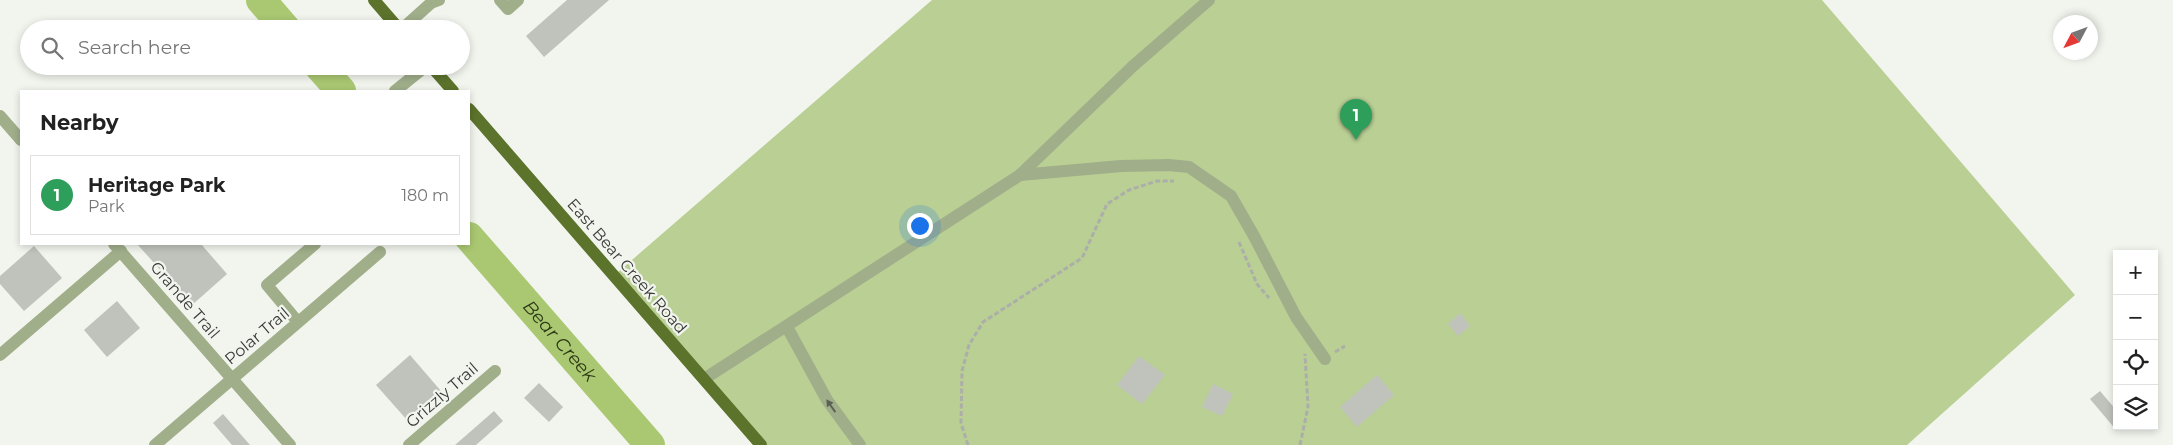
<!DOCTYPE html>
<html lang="en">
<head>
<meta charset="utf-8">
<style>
  :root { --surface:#fff; --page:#f2f2f2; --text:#222; --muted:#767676; --line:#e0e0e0; --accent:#2563eb }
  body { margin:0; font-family:Montserrat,sans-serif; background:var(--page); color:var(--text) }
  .controls { position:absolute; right:15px; bottom:15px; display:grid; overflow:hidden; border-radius:0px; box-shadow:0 2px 8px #0003 }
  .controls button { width:45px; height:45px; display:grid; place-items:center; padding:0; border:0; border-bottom:1px solid var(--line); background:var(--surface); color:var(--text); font:25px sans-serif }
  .compass { position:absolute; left:2053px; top:15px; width:45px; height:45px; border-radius:50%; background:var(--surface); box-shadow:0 2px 8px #0003; rotate:229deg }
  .you { position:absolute; left:919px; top:225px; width:18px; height:18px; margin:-12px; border:4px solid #fff; border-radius:50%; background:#1a73e8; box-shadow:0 0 0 8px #1a73e833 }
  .badge { display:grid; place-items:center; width:32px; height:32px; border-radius:50%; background:var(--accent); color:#fff; font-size:16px; font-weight:700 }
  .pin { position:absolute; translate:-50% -41px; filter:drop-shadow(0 1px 2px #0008) }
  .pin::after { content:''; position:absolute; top:26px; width:18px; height:15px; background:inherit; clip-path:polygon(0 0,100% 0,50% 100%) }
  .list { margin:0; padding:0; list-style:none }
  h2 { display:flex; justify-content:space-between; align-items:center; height:65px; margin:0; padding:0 20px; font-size:21px }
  h2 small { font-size:16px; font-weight:400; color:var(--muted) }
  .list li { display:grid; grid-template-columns:32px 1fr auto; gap:15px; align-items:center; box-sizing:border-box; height:80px; margin:0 10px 10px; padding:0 10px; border:1px solid var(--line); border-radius:0px }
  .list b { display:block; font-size:19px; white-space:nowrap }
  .list p { margin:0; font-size:16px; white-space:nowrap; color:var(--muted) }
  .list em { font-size:16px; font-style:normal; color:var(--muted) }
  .icon { flex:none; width:28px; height:28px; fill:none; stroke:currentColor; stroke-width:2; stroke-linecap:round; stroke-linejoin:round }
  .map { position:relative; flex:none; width:2173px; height:445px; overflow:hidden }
  .search { position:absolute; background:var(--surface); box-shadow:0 2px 8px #0003; left:20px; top:20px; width:450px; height:55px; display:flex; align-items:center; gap:12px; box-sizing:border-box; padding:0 18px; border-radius:28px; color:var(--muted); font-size:19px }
  .panel { position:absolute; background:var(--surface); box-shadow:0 2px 8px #0003; left:20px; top:90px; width:450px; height:155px; border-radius:0px }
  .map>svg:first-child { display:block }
</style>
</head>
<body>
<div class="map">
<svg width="2173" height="445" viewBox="0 0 2173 445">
  <rect width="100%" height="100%" fill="#f2f5ee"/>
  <path fill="#b9cf94" d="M932,0H1822L2075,295L1907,445H753L610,279Z"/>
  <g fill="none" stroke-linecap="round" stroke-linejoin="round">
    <g stroke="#aac872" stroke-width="30">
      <path d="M261,0L286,29"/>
      <path d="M319,66L341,91"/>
      <path id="s1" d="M469,237L650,445"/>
    </g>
  </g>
  <g fill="#c0c3bc">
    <path d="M567,0H609L544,57L526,36Z"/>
    <path d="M137,244H201L227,274L192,305Z"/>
    <path d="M34,246L62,278L24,311L0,284V276Z"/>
    <path d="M117,301L140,328L107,357L84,330Z"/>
    <path d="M1460,313L1470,326L1458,336L1448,324Z"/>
    <path d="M410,355L441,391L407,420L376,385Z"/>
    <path d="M1139,356L1165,375L1142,404L1117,385Z"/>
    <path d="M1377,375L1394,395L1357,427L1340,407Z"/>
    <path d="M539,383L563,407L549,422L524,398Z"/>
    <path d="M1213,384L1233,394L1222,416L1202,407Z"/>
    <path d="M2100,391L2117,411V431L2090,399Z"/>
    <path d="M494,411L503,421L476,445H455Z"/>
    <path d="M223,414L250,445H232L213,423Z"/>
  </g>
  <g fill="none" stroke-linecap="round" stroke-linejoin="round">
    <g stroke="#acaea9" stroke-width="3" stroke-dasharray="5 2.5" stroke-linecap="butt">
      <path d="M1239,242L1257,284L1269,298"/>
      <path d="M1335,352L1345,346"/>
      <path d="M968,445L961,423L962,371L969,345L983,322L1082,258L1107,204L1129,190L1157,181H1174"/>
      <path d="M1300,445L1308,407L1305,354"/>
    </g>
    <g stroke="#a0ae8a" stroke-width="12">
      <path d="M500,0L508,9L518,0"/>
      <path d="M402,29L431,3L439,0"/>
      <path d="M395,91L426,66"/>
      <path d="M0,116L21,140"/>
      <path d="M1020,175L1121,166L1169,165L1189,167L1231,196L1254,236L1296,317L1325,359"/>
      <path d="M114,244L290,445"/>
      <path d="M298,322L267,285L315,244"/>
      <path d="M787,327L827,400L860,445"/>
      <path d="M0,355L121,251"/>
      <path d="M704,379L1020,175L1133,66L1209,0"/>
      <path d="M155,445L380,252"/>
      <path d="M409,445L495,371"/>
    </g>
    <g stroke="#5c732c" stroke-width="12">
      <path d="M374,0L399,29"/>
      <path d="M431,66L453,91"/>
      <path d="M469,109L761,445"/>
    </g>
  </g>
  <defs><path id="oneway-solid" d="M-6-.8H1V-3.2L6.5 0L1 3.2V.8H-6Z" transform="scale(1.25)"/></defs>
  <use fill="#5c6253" href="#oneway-solid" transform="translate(831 406) rotate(-125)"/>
  <g text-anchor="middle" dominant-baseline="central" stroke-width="4.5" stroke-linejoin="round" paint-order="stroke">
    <g font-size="16" fill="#383936" stroke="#f2f5ee">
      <text transform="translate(627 266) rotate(49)">East Bear Creek Road</text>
      <text transform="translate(185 300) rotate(49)">Grande Trail</text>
      <text transform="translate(257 336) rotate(-40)">Polar Trail</text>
      <text transform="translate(442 395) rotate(-41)">Grizzly Trail</text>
    </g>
    <g font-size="18" font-style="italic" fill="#2d3915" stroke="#f2f5ee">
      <text stroke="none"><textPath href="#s1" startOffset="138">Bear Creek</textPath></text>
    </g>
  </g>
</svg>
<div class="controls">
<button>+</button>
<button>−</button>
<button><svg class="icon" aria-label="locate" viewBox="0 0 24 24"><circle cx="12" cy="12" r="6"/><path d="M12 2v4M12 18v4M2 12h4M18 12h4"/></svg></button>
<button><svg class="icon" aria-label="layers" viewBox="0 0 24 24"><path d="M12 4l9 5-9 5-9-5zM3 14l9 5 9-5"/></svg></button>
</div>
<svg class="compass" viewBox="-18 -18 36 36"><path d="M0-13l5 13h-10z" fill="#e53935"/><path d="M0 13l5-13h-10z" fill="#767676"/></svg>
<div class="you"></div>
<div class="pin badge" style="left:1356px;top:140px;background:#2e9e5b">1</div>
<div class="search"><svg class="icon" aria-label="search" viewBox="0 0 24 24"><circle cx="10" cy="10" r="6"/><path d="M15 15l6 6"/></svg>Search here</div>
<section class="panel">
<h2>Nearby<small></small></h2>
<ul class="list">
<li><span class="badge" style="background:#2e9e5b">1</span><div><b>Heritage Park</b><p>Park</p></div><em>180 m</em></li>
</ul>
</section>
</div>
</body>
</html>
